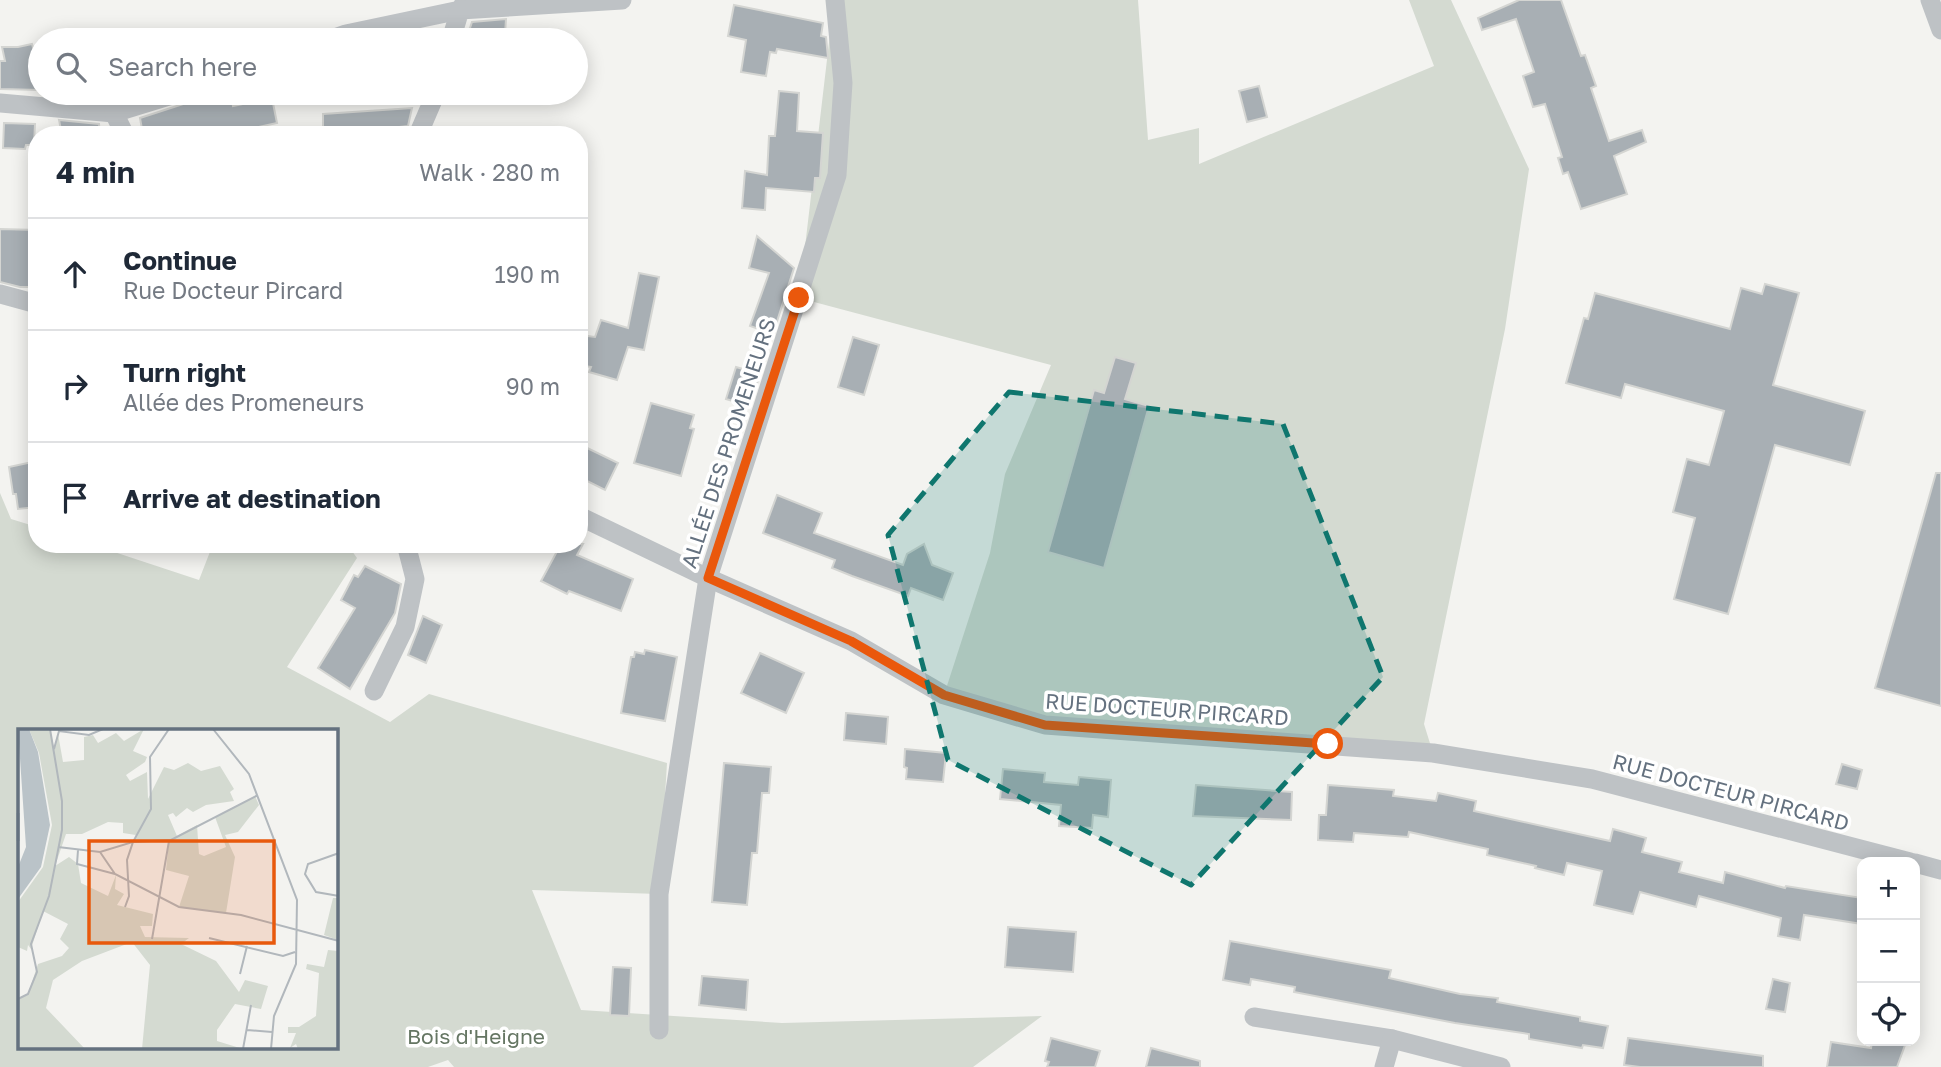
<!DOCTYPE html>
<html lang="en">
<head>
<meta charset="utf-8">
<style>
  :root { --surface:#fff; --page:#f6f6f7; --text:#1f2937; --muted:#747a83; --line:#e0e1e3 }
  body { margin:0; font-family:"Golos Text",sans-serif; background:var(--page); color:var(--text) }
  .controls { position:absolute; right:21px; bottom:21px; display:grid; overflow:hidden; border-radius:14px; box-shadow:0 4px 18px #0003 }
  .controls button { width:63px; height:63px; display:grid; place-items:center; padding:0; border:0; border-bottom:2px solid var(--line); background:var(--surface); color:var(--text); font:35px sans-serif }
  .stop { position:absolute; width:21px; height:21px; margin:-16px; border:5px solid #ea580c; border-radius:50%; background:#fff }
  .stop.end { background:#ea580c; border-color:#fff; box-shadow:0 2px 7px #0008 }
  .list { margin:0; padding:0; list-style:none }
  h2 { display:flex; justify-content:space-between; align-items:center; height:91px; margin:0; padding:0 28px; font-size:30px }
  h2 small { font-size:23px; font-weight:400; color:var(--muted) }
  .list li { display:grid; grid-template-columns:46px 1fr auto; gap:21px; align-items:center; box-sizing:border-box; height:112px; padding:0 28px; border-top:2px solid var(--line) }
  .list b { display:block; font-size:26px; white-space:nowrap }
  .list p { margin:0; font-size:23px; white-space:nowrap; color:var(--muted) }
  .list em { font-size:23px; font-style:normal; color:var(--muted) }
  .icon { flex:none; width:38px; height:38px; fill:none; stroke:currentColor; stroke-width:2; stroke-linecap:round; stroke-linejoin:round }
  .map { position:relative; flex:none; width:1941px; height:1067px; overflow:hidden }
  .search { position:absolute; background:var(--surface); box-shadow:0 4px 18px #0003; left:28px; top:28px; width:560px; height:77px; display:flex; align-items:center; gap:18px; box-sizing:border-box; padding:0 24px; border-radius:38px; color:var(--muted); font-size:26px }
  .panel { position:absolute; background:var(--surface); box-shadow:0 4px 18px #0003; left:28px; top:126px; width:560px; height:427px; border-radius:28px }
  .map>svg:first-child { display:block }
</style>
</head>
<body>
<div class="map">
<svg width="1941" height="1067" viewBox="0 0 1941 1067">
  <rect width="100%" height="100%" fill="#f3f3f0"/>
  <g fill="#d4dad1" fill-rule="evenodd">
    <path d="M834,0H1138L1148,140L1199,128V164L1434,66L1409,0H1451L1529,169L1505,329L1424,724L1433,753L1045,725L944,695L990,553L1005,474L1051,365L799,298Z"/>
    <path d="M0,493L11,519L37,527V544H90L199,580L213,544H347L357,558L287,667L390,722L429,694L667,763L659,894L532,890L581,1010L782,1023L1042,1016L973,1067H454L448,1060L428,1067H0ZM19,731H336V1048H19Z"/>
  </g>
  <g fill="#a8afb4" stroke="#d4d5d2" stroke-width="2">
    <path d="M1519,0H1561L1581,56L1585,55L1596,86L1591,88L1609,141L1642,130L1646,142L1614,156L1627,194L1581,209L1568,172L1563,174L1558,158L1562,157L1545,104L1533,107L1523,76L1534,72L1516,19L1482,30L1478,18Z"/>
    <path d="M734,5L823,23L821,36L826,37L828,58L777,49L776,53L770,52L766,76L741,72L746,40L728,36Z"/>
    <path d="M506,19L505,34H492L491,40H466L472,22Z"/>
    <path d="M32,44L40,73V90L0,89V61H5L2,47H18Z"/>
    <path d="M1259,86L1267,117L1247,122L1239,91Z"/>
    <path d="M779,91L799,93L797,131L823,133L820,178H815L814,192L766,188L765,210L742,208L745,171L767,175L769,136H775Z"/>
    <path d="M191,93H231L233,106L272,98L277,123L221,135H143L140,118L183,104L188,101Z"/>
    <path d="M412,108L408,126L400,127V135H326L323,132V114Z"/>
    <path d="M59,120L99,124L100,135H62Z"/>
    <path d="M4,123L35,124L34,145H26L25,149L3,148Z"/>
    <path d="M0,229L37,230V287H20L0,282Z"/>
    <path d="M757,236L794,268L773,334L750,326L769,273L749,268Z"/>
    <path d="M639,273L659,277L644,350L628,347L617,380L589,372L591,367L579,365V335L595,337L601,320L628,328Z"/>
    <path d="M1765,284L1799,293L1773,385L1865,411L1850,465L1775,445L1728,614L1674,599L1695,518L1673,512L1687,459L1709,465L1724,411L1625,384L1621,398L1566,383L1584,318L1588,319L1595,293L1730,329L1741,288L1762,294Z"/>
    <path d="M853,337L879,345L864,395L838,387Z"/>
    <path d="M1115,357L1136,363L1125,399L1149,406L1104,568L1048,552L1094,390L1104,393Z"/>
    <path d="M736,367L760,374L750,406L726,399Z"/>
    <path d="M651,403L694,415L690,428L694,429L681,476L634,463Z"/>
    <path d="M579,444L618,463L605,490L579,477Z"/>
    <path d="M37,461V507L18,509L16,494H13L9,467Z"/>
    <path d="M1936,473H1941V706L1875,688Z"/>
    <path d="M777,495L822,513L814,533L903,565L907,554L924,544L932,565L953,573L943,600L911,588L908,596L852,576L832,568L835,560L763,533Z"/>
    <path d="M561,544H583L577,555L633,579L621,611L569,591L567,594L541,581Z"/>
    <path d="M365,566L401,584L395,613L350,689L318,668L355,608L341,600L354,575L358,577Z"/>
    <path d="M423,616L442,625L426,663L408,655Z"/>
    <path d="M645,650L677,657L665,721L621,713L631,657H634L635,652L644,654Z"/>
    <path d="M760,653L804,673L786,713L741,693Z"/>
    <path d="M846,713L888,717L886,744L844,740Z"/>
    <path d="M905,749L946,753L943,782L906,779L907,768L904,767Z"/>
    <path d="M724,763L771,767L769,793H762L757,853H752L747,905L712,902Z"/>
    <path d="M1842,764L1862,770L1857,789L1836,784Z"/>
    <path d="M1003,769L1045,773L1044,782L1078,785L1079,777L1111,780L1108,817L1093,815L1092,828L1059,826L1061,805L1000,799Z"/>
    <path d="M1196,785L1292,792L1291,820L1193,816Z"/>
    <path d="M1328,785L1394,790L1393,796L1436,801L1438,793L1476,801L1474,811L1610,841L1613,829L1646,838L1642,852L1682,862L1679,872L1723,883L1725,872L1785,888L1786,886L1862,898V924L1804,915L1800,940L1778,936L1781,918L1699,896L1696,907L1640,892L1633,914L1594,905L1602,871L1567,863L1564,875L1535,868L1536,866L1487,855L1488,849L1409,832L1408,837L1354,833L1353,842L1318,840L1319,815H1326Z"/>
    <path d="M1008,927L1076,932L1073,972L1005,967Z"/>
    <path d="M1230,941L1391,970L1389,978L1460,994L1498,998L1497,1002L1580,1017V1021L1608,1026L1603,1048L1583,1045L1582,1048L1529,1039V1034L1455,1023L1294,992L1295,987L1251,979L1250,985L1223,980Z"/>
    <path d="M613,967L631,968L629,1016L610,1015Z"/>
    <path d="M702,976L748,980L746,1010L699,1005Z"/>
    <path d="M1773,979L1790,983L1785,1012L1766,1009Z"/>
    <path d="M1051,1038L1100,1051L1095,1067H1047L1049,1062L1045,1061Z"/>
    <path d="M1628,1038L1763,1056V1067H1640L1624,1065Z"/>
    <path d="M1872,1041L1905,1045L1897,1067H1827L1831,1042L1871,1048Z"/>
    <path d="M1151,1048L1200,1061V1067H1146Z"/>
  </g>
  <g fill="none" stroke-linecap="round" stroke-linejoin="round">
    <g stroke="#bec2c5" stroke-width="19">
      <path d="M1930,0L1941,30"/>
      <path d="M329,40L346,34L460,10L466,0"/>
      <path d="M451,40L460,10L622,0"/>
      <path d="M0,103L114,113L179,93"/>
      <path d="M114,113L125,135"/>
      <path d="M418,135L436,93"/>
      <path d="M0,294L37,304"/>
      <path d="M579,516L708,578L851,641L944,695L1045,725L1433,753L1592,779L1910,862"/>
      <path d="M374,691L405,627L415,579L406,544"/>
      <path d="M1915,863L1941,870"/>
      <path d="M1254,1017L1392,1039L1501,1067"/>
      <path d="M659,1030V894L708,578L837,175L843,83L835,0"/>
      <path d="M1384,1067L1392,1039"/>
    </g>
  </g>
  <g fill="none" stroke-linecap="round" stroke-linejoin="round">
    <path stroke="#ea580c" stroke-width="9" d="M799,298L708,578L851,641L944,695L1045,725L1328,744"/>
  </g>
  <path fill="#0f766e" fill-opacity="0.2" stroke="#0f766e" stroke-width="5" stroke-dasharray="14 9" stroke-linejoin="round" d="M1009,392L1283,424L1383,677L1191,885L948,760L888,535Z"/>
  <g text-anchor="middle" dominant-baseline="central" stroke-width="7" stroke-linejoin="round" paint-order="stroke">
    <g font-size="21" fill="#64717f" stroke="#fff">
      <text transform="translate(728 443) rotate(-72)">ALLÉE DES PROMENEURS</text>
      <text transform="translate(1167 709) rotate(4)">RUE DOCTEUR PIRCARD</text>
      <text transform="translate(1731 792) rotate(15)">RUE DOCTEUR PIRCARD</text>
    </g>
    <g font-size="21" fill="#657663" stroke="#fff">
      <text x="476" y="1036">Bois d'Heigne</text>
    </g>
  </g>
  <g transform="translate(18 729)">
    <rect width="320" height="320" fill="#f3f3f0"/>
    <path d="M11,0H32L36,19L40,5L45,33L66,31V8L75,6L80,14L98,4L106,12L126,0L115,22L129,28L127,33L108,46L112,52L129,43L130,70L146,38L156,41L170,34L183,42L202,37L216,60L212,63L216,72L188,76L175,83L169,79L158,88L155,84L150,86L159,107L179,96L181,125L186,127L208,118L197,88L237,67L241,76L220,103L207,106L217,128L208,184L161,178L171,147L148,141L151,112L115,113L118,106L105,104V94L90,93L64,105H48L37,137L51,128L60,135L63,154L90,167L98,146L97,160L106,165L99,176L135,185L134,197H122L127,208L171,209L163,215L198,232L221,263L227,251L250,257L243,280L217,275L199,301V312L225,320H124L132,236L114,213L64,232L35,251L28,279L67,320H0V271L10,265L20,235L44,227L51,219L42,210L50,195L25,182L13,220L10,216L9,222L0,218V173L25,138L34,96L21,24ZM315,169H320V211L306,206ZM310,221L320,222V320H280L278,315L272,319L278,304H270V298H281L298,287L301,244L288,240L289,235L306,238Z" fill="#d4dad1"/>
    <path d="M0,0H11L20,23L32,96L23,138L0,170V138L8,118Z" fill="#bac3c8"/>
    <path fill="none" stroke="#bac3c8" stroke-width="3.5" d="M0,84V112"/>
    <path fill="none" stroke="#b1b7bc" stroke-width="2" d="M195,0L231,45L279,171L278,235L256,287L253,320M36,20L41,2L71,6L85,0M40,118L82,123L115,113L133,80L132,28L151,0M60,121L59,135L97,145M82,123L97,145L161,178L223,186L321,212M321,124L290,135L287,145L298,163L321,167M107,178L111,167L109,131L115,113L153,111L240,66M191,209L265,227L277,223M134,210L151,112M222,245L229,217M0,270L10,265L19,243L13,215L31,167L44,101V72L32,0M229,301L254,303M225,320L233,276"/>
    <path fill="#e8590c" fill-opacity="0.15" stroke="#e8590c" stroke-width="3.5" d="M71,112H256V214H71Z"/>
    <rect width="320" height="320" fill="none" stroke="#64717f" stroke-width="3.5"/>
  </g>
</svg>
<div class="controls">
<button>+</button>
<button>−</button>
<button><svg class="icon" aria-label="locate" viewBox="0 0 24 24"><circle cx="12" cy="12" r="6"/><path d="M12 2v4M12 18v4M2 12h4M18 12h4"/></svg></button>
</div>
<div class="stop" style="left:1328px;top:744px"></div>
<div class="stop end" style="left:799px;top:298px"></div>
<div class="search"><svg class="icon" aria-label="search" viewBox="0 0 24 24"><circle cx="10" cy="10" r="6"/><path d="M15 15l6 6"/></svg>Search here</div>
<section class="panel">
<h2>4 min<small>Walk · 280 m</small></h2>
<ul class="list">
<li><svg class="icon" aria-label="ahead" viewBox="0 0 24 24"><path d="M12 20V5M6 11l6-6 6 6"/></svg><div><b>Continue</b><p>Rue Docteur Pircard</p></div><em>190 m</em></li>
<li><svg class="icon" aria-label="right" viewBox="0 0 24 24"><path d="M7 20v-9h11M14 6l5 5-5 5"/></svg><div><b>Turn right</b><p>Allée des Promeneurs</p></div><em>90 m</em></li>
<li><svg class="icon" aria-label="arrive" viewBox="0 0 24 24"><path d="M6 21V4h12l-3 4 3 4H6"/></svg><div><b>Arrive at destination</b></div></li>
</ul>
</section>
</div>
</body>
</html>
